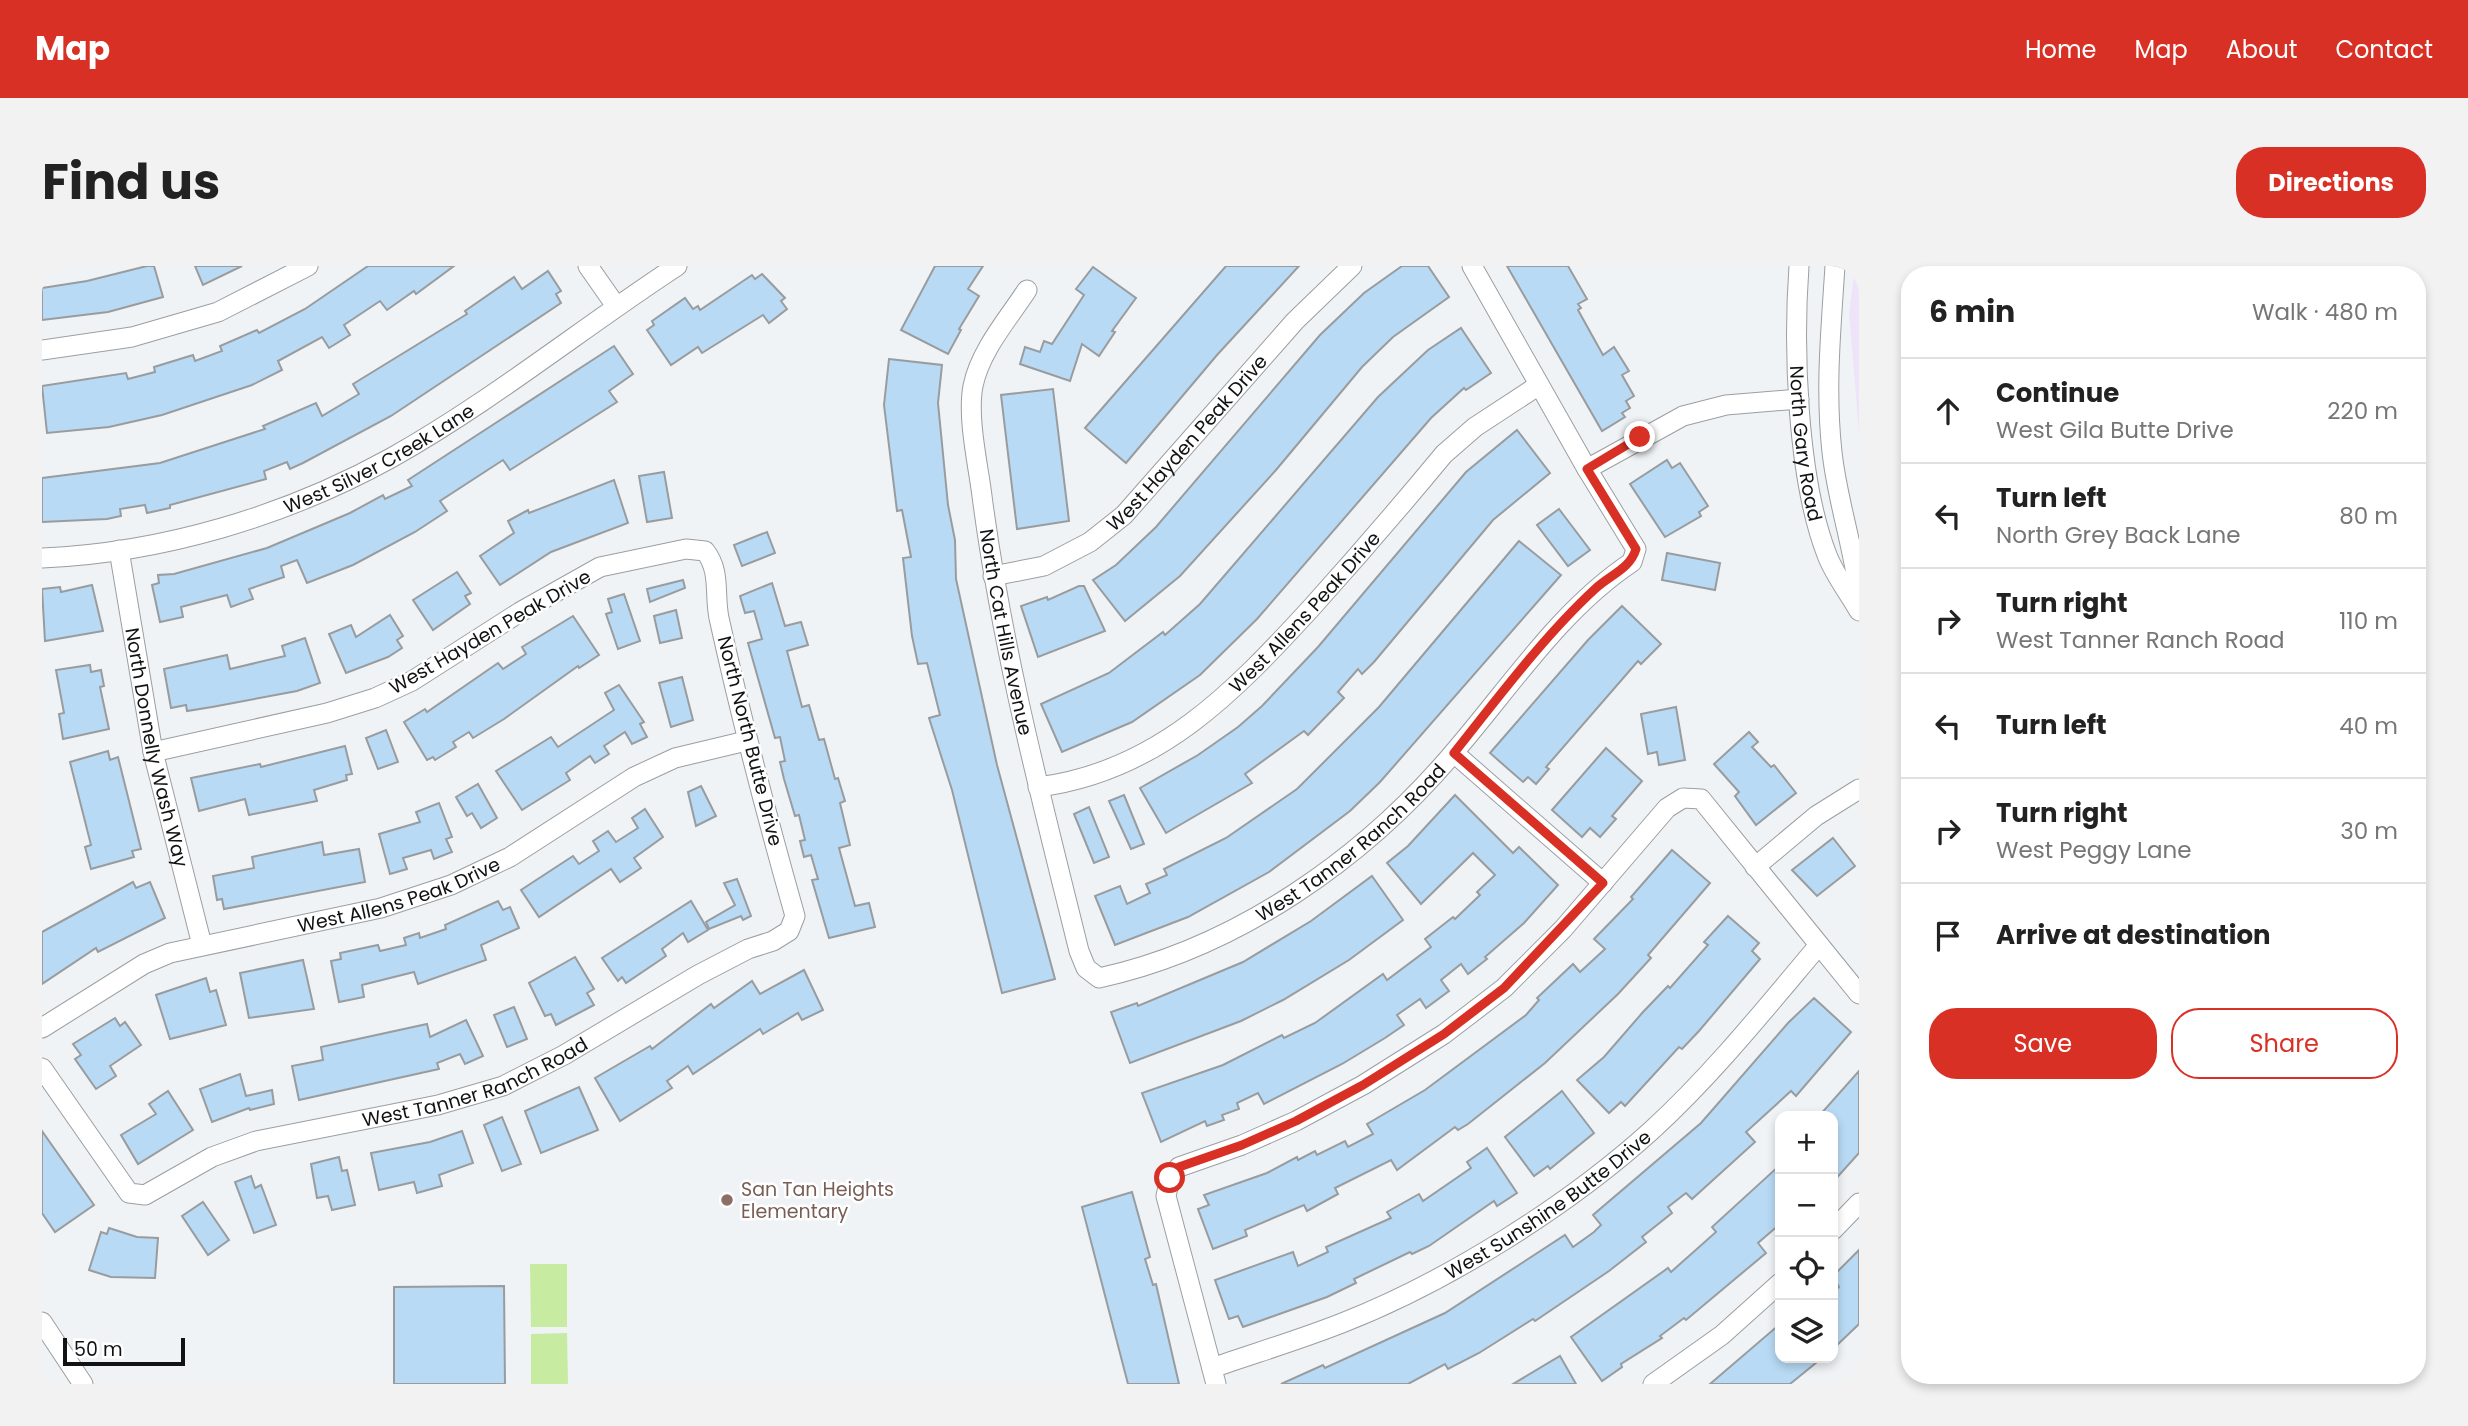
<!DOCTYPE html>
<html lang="en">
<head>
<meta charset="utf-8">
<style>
  :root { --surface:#fff; --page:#f2f2f2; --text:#222; --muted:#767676; --line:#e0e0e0; --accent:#d93025 }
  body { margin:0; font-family:Poppins,sans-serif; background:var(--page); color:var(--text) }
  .controls { position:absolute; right:21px; bottom:21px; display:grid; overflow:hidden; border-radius:14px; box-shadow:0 4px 10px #0003 }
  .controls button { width:63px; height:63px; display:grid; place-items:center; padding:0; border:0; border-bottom:2px solid var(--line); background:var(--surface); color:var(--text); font:35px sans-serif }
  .scale { position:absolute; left:21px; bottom:18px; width:122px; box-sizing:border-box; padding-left:7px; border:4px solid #111213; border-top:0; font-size:19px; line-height:24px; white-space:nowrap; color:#111213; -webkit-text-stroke:5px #fff; paint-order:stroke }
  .stop { position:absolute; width:21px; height:21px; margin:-16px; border:5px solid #d93025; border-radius:50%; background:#fff }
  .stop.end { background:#d93025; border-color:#fff; box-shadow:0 2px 7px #0008 }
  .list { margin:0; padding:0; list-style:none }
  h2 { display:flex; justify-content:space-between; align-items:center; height:91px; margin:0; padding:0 28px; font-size:30px }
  h2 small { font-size:23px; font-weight:400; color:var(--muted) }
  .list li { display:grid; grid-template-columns:46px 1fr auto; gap:21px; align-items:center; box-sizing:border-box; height:105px; padding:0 28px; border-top:2px solid var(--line) }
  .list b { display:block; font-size:26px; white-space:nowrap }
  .list p { margin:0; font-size:23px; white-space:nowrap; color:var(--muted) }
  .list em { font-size:23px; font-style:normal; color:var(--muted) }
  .actions { display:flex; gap:14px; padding:21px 28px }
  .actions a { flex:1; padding:16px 0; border:2px solid var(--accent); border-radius:28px; text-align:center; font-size:24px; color:var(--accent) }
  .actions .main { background:var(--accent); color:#fff }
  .icon { flex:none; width:38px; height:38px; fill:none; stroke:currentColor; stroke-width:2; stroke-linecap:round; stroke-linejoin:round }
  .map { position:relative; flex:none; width:1817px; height:1118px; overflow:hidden; border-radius:28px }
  header { display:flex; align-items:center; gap:42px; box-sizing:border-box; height:98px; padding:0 35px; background:var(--accent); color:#fff }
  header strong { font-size:33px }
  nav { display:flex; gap:38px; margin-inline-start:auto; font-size:24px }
  .intro { display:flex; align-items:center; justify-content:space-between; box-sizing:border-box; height:168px; padding:0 42px }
  h1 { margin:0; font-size:49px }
  .button { padding:18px 32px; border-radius:28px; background:var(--accent); color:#fff; font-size:24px; font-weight:700 }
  main { display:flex; gap:42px; padding:0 42px }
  aside { flex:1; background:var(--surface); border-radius:28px; box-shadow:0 4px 10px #0003 }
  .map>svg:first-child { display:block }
</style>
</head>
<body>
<header>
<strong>Map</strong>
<nav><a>Home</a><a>Map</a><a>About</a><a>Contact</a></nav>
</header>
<div class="intro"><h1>Find us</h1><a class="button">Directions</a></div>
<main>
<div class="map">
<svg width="1817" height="1118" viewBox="0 0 1817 1118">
  <rect width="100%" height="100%" fill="#eff3f6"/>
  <path fill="#ede4f9" d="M1813,0H1817V167L1807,47Z"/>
  <g fill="#c7eba0">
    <path d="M488,998H525V1061H489Z"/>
    <path d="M525,1067L526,1118H489V1068Z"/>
  </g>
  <g fill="#b8daf4" stroke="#999c9f" stroke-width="2">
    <path d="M105,0H112L121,31L66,46L0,54V22L45,15Z"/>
    <path d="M153,0H200L161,19Z"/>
    <path d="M326,0H412L374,28L372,25L345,44L338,35L302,59L308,69L287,82L280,71L236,95L240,104L210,119L120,149L67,161L5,167L0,120L84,107L86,113L113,106L112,101L151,89L153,95L180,85L178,80L215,64L217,67L263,43Z"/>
    <path d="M893,0H941L926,23L937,30L917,63L919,64L906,88L859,64Z"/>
    <path d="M1184,0H1257L1175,89L1084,197L1043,162Z"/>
    <path d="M1360,0H1386L1407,31L1351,71L1320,101L1234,204L1138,310L1083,355L1051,314L1074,299L1114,261L1278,69L1322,27Z"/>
    <path d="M1465,0H1526L1545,33L1536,38L1539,42L1536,44L1561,89L1572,81L1587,105L1580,109L1592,130L1584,135L1588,142L1580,147L1583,151L1560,165Z"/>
    <path d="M1051,1L1094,32L1070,65L1073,66L1057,90L1040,78L1028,115L978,98L983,81L998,86L1002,75L1010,78L1042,29L1034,23Z"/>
    <path d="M506,5L519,25L514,28L519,37L349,150L261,197L248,203L245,196L222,205L224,213L128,239V242L105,247L103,239L78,243L79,250L65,253L0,256V212L118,197L223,163L221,160L274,137L280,150L317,128L311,118L425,48L423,45L472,11L480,23Z"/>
    <path d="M720,8L743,32L739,35L745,43L727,57L721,49L660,87L656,81L629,99L605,64L612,59L610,55L643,32L651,43L656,40L658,44L710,9L713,13Z"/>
    <path d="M1419,62L1449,107L1424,124L1422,122L1389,152L1215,353L1158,409L1090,456L1020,486L999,438L1067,407L1121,366L1123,369L1158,338L1336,131L1386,84Z"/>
    <path d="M572,80L591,108L567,125L575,136L468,204L461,194L398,235L405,245L373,266L311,299L265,317L255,294L239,300L242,311L207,323L211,333L189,341L185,329L139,341L141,351L118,356L110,319L117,317L116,309L132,308L225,282L308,247L341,229L343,233L370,220L366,214Z"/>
    <path d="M847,93L900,99L896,137L906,239L913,274L914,313L955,499L1013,713L960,727L910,524L887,452L898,449L885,397L876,398L870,370L861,292L869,291L860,244L855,245L842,139Z"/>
    <path d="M1011,123L1027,255L975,263L959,129Z"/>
    <path d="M1475,164L1508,207L1451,254L1332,396L1320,408L1316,403L1296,426L1302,432L1266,469L1262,465L1203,508L1210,517L1124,567L1098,522L1156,489L1196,461L1220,440L1276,381L1424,206Z"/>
    <path d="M1625,194L1630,202L1638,197L1666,240L1657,246L1659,250L1623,271L1588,218Z"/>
    <path d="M622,206L630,252L605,256L597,210Z"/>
    <path d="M572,214L586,257L509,286L458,319L438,290L472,267L466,255L486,244L487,247Z"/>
    <path d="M1517,243L1548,284L1526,300L1495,259Z"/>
    <path d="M725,266L733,287L700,300L692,279Z"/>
    <path d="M1477,275L1519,309L1338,516L1308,545L1227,606L1146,651L1073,679L1053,630L1078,620L1085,638L1108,627L1104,618L1125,609L1122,603L1184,572L1255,523L1337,441Z"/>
    <path d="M1625,287L1678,297L1673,324L1620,314Z"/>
    <path d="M415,306L429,327L423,330L428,338L391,364L371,334Z"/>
    <path d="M641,314L643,322L608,336L605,323Z"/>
    <path d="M730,317L743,360L759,356L766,379L745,385L760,441L767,439L777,474L782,473L793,513L796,512L803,535L798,537L808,579L797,582L813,640L827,637L833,661L787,672L770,614L776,613L769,589L762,591L758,575L763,574L757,549L753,550L742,513L738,496L743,495L738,471L733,472L706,377L720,373L712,345L703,347L698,330Z"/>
    <path d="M50,319L61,365L3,375L0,323L18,321L19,326Z"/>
    <path d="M1037,320H1042L1063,365L996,391L979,340L1005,331L1006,334Z"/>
    <path d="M582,328L598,375L576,383L564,348L570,346L566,333Z"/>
    <path d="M1580,340L1619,378L1599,398L1596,395L1504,501L1507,503L1494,518L1486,511L1481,516L1448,487L1546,374Z"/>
    <path d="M634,344L640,372L618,377L612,350Z"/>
    <path d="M348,349L361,370L355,374L360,382L346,391L304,407L287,368L309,359L314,371Z"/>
    <path d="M531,350L557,389L537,402L536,400L462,453L431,472L427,466L411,476L414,481L393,494L391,491L385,494L362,456L383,443L385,446L456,397L461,403L484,388L480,381Z"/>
    <path d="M263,372L278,417L255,425L170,441L145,445L144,439L129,442L122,403L185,389L188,403L243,390L240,380Z"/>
    <path d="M48,399L49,406L59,404L62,420L58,421L67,463L21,473L17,448L22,447L14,404Z"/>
    <path d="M640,411L651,454L629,461L617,417Z"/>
    <path d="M577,419L602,456L598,458L605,471L590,478L583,466L562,480L567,488L553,497L548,490L524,507L528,514L480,544L454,505L509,471L516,481L572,444L563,427Z"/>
    <path d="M1634,441L1643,494L1617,499L1615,486L1606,488L1599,448Z"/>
    <path d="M344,464L356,496L336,503L324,472Z"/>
    <path d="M1707,466L1716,476L1710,481L1729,501L1732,499L1754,527L1714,559L1693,530L1697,526L1672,498Z"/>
    <path d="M303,480L310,508L304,509L305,514L272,524L275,535L207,549L203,533L157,545L149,512L218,498L219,501Z"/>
    <path d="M1564,482L1600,515L1570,550L1574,553L1558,571L1548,562L1540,571L1510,544Z"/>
    <path d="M66,485L68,494L76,491L99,583L90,585L92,591L49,603L43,581L49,579L28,496Z"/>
    <path d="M436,518L455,552L439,562L430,547L425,550L414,531Z"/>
    <path d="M659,520L674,550L654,560L646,526Z"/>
    <path d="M1082,529L1102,578L1089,583L1067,535Z"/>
    <path d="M1413,529L1471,587L1477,581L1516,619L1482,657L1443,691L1445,693L1426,708L1419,698L1399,714L1407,725L1384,742L1378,733L1355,749L1362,759L1343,772L1300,798L1222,838L1216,827L1195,837L1197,843L1180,849L1182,854L1165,860L1163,855L1119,876L1100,827L1181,799L1240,769L1242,772L1273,757L1341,708L1345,714L1389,681L1383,673L1411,651L1413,653L1438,629L1435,626L1453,609L1431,587L1379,638L1345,597L1366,580Z"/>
    <path d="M397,537L410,571L404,573L410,586L392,593L389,584L361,592L365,603L348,608L337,568L378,556L374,546Z"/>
    <path d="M1047,541L1067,591L1052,597L1032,548Z"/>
    <path d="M603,543L621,571L592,592L599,602L578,616L569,603L497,651L479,624L531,590L537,598L557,585L551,575L566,565L574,576L596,562L590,552Z"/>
    <path d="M1791,572L1813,600L1775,630L1750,604Z"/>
    <path d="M280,576L282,589L317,583L323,616L182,643L180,633L175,634L171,610L212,602L210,591Z"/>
    <path d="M1630,584L1668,617L1606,689L1609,692L1576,728L1503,797L1426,858L1416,864L1413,861L1355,904L1349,894L1293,922L1296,928L1265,945L1262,939L1203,964L1205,970L1171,983L1156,943L1167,939L1162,929L1225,907L1255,891L1256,894L1273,885L1275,889L1303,875L1306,881L1331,868L1325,858L1383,824L1484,749L1497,734L1495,732L1531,698L1538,706L1563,683L1552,673L1591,633L1589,631Z"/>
    <path d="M1330,610L1361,654L1307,694L1241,734L1199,755L1088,797L1069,746L1095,737L1096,740L1201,696L1269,655Z"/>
    <path d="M695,613L709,650L701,654L699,650L667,663L664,656L693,639L682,617Z"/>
    <path d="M91,616L94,622L108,616L123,652L56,686L54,682L0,718V666Z"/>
    <path d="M456,635L461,644L468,641L477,662L439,679L444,694L376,718L372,706L320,719L322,731L297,736L289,695L299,693L298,687L336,679L338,685L364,679L362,672L377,667L378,672L404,663L403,659Z"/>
    <path d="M649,635L666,664L646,676L641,667L620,683L624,690L584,717L580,711L576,715L560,692Z"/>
    <path d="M1686,650L1717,677L1710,685L1718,693L1657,765L1640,783L1637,781L1583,840L1579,836L1567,847L1535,814L1562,791L1601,746L1626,720L1628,722L1666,679L1662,676Z"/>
    <path d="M533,691L552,723L545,727L552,739L514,759L509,748L503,750L487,717Z"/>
    <path d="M261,694L272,743L207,752L198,707Z"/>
    <path d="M762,704L781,744L760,754L756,747L721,768L718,763L651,808L646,800L625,815L630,822L578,855L553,812L608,780L610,783L669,738L672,742L710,715L718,728Z"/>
    <path d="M164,712L168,726L174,724L184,759L128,773L114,729Z"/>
    <path d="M1772,732L1809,766L1754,830L1749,825L1704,866L1713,876L1650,933L1644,927L1626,941L1630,947L1600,971L1604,976L1567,1005L1493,1055L1491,1053L1437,1087L1406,1103L1403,1098L1366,1118H1239L1281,1099L1283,1102L1403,1047L1523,969L1531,981L1552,966L1559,959L1551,949L1659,857L1746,757Z"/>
    <path d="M472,741L485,773L465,781L452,749Z"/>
    <path d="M73,752L78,760L83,756L99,779L68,800L74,810L54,823L33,793L39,789L31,778Z"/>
    <path d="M424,754L441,790L423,798L418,788L395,797L397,803L257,834L250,800L281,794L279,781L385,758L388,771Z"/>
    <path d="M1817,805V887L1791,916V850H1777Z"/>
    <path d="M198,808L204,830L230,824L232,838L208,844L207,842L170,856L158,823Z"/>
    <path d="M537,821L556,864L499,887L483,845Z"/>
    <path d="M126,825L151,864L96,898L79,869L114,848L107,838Z"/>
    <path d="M1520,825L1552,867L1508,903L1506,900L1492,910L1463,871Z"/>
    <path d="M460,851L479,898L460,905L442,859Z"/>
    <path d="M0,865L52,939L13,966L0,947Z"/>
    <path d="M420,865L431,897L397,909L400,920L375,927L372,916L337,924L329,887L388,876Z"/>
    <path d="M1445,882L1475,927L1455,940L1452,935L1387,980L1370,988L1368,986L1312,1013L1314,1017L1285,1031L1201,1061L1196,1050L1187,1053L1173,1014L1251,986L1256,1000L1286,986L1284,981L1349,952L1345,946L1377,928L1381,935L1429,902L1425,896Z"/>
    <path d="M297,891L300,905L305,904L313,939L290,944L286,930L275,932L269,898Z"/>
    <path d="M1738,899V958L1716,977L1724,987L1644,1054L1642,1052L1618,1070L1620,1072L1579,1098L1580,1101L1560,1115L1529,1071L1626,1002L1629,1006L1674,966L1670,961Z"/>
    <path d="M209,910L213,922L219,919L234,959L212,967L193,916Z"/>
    <path d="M1090,926L1108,991L1103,993L1111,1019L1114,1018L1137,1118H1086L1040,941Z"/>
    <path d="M161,936L187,974L166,989L140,950Z"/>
    <path d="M67,962L95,971L116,972L113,1012L69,1011L47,1004L59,966L65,968Z"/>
    <path d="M1817,984V1058L1791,1083V1027L1797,1021L1791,1010Z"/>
    <path d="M462,1020L463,1118H352V1021Z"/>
    <path d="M1738,1058V1092H1780L1748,1118H1668Z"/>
    <path d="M1518,1090L1534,1118H1471Z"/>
  </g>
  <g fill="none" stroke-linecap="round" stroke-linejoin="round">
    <g stroke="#9b9fa1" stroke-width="21">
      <g id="minor">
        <path d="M546,0L574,40"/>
        <path id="s1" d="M1757,0C1751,82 1755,212 1785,289C1792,308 1807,327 1817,345"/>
        <path d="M1793,0C1789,63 1783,123 1790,186C1795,233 1811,279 1817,327"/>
        <path id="s2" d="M985,24C966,53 938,85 931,120C925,151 936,198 940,230C960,384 1000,535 1037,685L1044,702L1057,712C1195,682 1323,592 1413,485C1469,420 1518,344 1590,296L1594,283L1545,203L1430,0"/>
        <path d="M0,84L90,71L176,46L266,0"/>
        <path d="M1545,203L1641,150L1684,139L1757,133"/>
        <path id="s3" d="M77,284L111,486L160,679"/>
        <path id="s4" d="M0,292C120,287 244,250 349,192C449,136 540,62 635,0"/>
        <path id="s5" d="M951,310L1002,300L1048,276L1082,249L1253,55L1310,0"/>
        <path d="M1412,487L1561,617"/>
        <path id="s6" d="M996,521C1116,506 1192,426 1270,341C1315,291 1359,240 1402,188L1433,161L1497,119"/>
        <path d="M1713,601L1774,550L1817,523"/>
        <path id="s7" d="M0,762L102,698L128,687L339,642L409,619L468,591L592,511L633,492L704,475"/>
        <path id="s8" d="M0,802L87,927L103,929L170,891L214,875L396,839L461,820L522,789L656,709L706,683L731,675L747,665L753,650C725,551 699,452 677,352C672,328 679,305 663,285L644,283L558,301L478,346L370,415L333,432L285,447L111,486"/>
        <path d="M1791,964L1817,937"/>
        <path d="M0,1056L41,1118"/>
        <path id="s9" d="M1170,1102C1213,1087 1257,1074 1300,1057C1405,1016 1526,940 1610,864C1671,808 1723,743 1777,679"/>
        <path d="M1174,1118L1124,930L1128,912L1137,901L1200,879L1254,855L1321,819L1402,768L1462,722L1521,663L1625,542L1641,532L1659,533L1817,728"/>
        <path d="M1611,1118L1680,1069L1738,1017"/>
      </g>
    </g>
    <use href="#minor" stroke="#fff" stroke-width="19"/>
  </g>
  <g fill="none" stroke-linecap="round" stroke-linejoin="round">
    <path stroke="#d93025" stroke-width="9" d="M1128,912L1137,901L1200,879L1254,855L1321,819L1402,768L1462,722L1561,617L1412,487C1455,433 1502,370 1553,323C1568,309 1588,303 1594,283L1545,203L1598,171"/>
  </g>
  <circle fill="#8d6e63" stroke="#fff" stroke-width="2.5" cx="685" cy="934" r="7"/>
  <g text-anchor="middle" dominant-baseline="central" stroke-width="5" stroke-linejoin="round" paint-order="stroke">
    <g font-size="19" fill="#111213" stroke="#fff">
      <text stroke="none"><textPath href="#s5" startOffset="243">West Hayden Peak Drive</textPath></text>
      <text stroke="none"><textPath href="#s1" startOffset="178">North Gary Road</textPath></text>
      <text stroke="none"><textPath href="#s4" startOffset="355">West Silver Creek Lane</textPath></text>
      <text stroke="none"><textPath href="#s6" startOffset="327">West Allens Peak Drive</textPath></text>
      <text transform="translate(448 366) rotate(-30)">West Hayden Peak Drive</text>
      <text stroke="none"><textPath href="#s2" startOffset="360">North Cat Hills Avenue</textPath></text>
      <text transform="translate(708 475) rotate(76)">North North Butte Drive</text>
      <text stroke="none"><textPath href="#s3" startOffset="201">North Donnelly Wash Way</textPath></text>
      <text stroke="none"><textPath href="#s2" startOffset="1012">West Tanner Ranch Road</textPath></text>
      <text stroke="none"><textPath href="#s7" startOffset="385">West Allens Peak Drive</textPath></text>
      <text stroke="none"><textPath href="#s8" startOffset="520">West Tanner Ranch Road</textPath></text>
      <text stroke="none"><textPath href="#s9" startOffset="376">West Sunshine Butte Drive</textPath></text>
    </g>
    <g font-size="19" fill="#785e54" stroke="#fff" text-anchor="start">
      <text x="699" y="923">San Tan Heights<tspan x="699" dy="22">Elementary</tspan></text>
    </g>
  </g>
</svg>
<div class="controls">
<button>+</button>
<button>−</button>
<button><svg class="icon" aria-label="locate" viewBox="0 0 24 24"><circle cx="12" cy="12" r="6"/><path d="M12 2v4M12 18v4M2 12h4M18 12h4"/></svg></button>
<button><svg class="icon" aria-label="layers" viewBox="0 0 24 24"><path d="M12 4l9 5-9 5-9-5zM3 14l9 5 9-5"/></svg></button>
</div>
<div class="scale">50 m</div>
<div class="stop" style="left:1128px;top:912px"></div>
<div class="stop end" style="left:1598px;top:171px"></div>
</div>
<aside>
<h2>6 min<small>Walk · 480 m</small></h2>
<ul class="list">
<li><svg class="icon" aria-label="ahead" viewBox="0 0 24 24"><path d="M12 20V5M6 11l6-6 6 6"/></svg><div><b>Continue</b><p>West Gila Butte Drive</p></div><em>220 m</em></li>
<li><svg class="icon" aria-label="left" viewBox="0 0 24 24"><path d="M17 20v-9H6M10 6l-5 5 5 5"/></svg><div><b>Turn left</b><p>North Grey Back Lane</p></div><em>80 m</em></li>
<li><svg class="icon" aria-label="right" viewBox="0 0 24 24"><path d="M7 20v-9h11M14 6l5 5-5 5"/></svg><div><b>Turn right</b><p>West Tanner Ranch Road</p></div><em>110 m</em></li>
<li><svg class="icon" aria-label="left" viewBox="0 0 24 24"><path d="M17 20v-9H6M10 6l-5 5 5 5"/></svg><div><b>Turn left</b></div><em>40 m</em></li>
<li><svg class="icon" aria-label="right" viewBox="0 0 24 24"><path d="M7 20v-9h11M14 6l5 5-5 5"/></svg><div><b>Turn right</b><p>West Peggy Lane</p></div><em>30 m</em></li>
<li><svg class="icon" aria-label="arrive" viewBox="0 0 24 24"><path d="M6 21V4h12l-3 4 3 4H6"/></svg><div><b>Arrive at destination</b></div></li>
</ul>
<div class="actions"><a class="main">Save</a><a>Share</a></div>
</aside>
</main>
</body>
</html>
